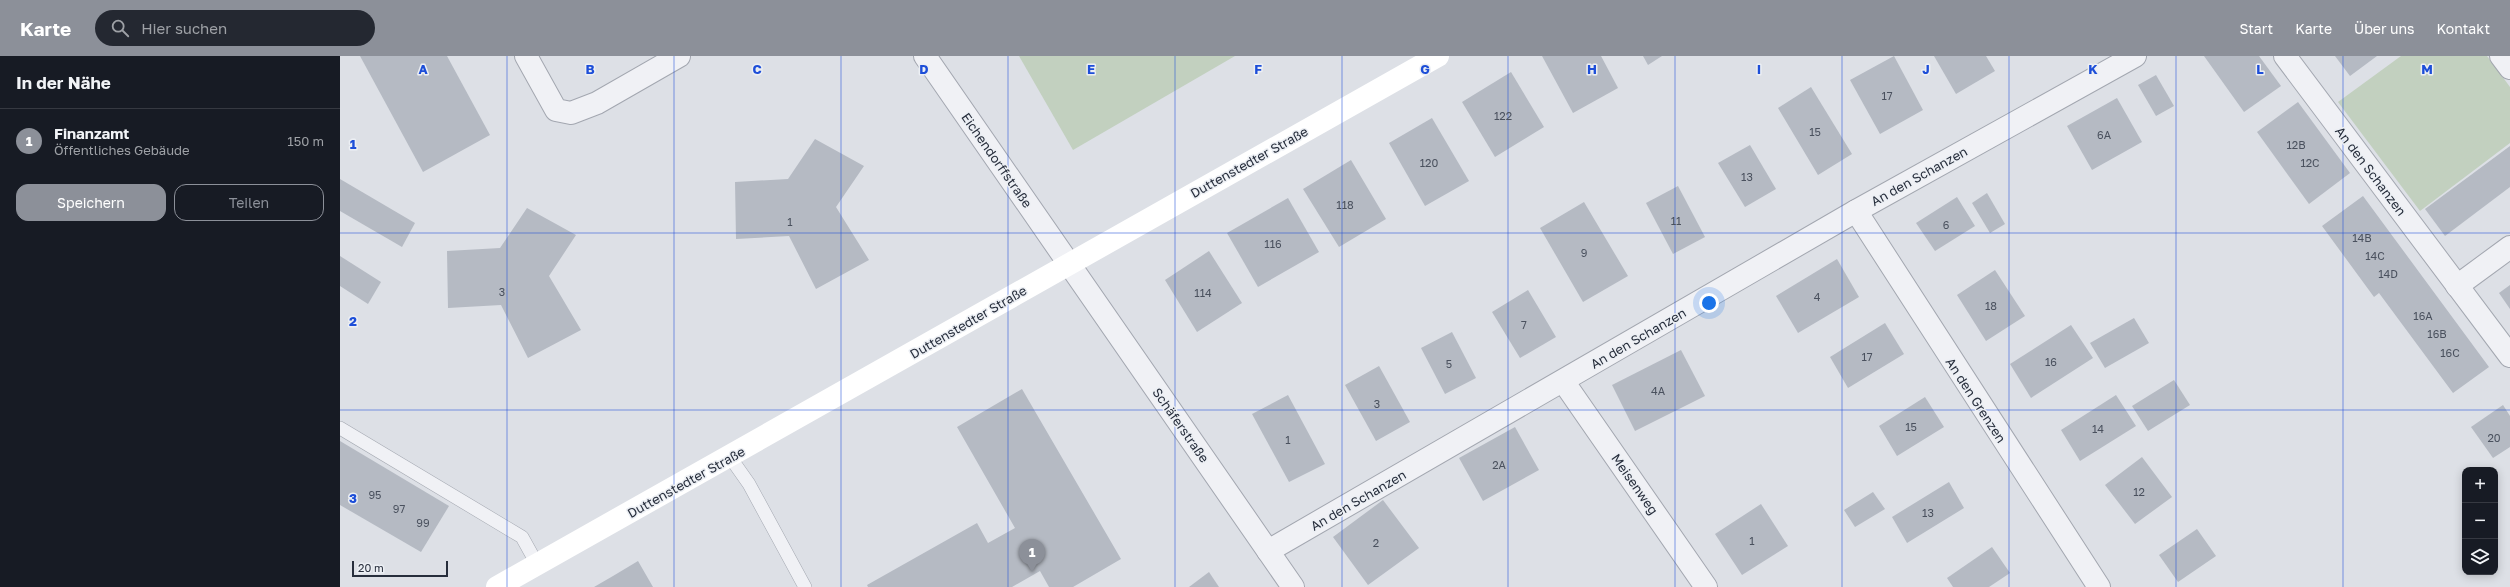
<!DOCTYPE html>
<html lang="de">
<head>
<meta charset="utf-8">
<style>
  :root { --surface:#171b24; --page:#242831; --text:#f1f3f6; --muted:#9ea1a6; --line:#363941; --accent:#8c9099 }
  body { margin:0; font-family:"Golos Text",sans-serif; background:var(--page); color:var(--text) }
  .controls { position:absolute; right:12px; bottom:12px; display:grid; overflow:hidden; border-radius:8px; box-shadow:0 2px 10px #0003 }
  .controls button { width:36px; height:36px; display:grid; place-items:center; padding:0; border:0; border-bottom:1px solid var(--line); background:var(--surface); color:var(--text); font:20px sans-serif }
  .scale { position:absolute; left:12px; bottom:10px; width:96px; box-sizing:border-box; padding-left:4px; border:2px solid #272e3c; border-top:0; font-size:11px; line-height:14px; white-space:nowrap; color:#272e3c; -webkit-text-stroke:3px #eceff4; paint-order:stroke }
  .you { position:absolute; left:1369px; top:247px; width:14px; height:14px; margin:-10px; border:3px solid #fff; border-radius:50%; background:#1a73e8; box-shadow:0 0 0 6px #1a73e833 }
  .badge { display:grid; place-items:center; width:26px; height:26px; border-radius:50%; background:var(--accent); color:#fff; font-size:13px; font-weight:700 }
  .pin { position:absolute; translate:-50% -33px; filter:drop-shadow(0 1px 2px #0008) }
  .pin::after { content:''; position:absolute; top:21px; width:14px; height:12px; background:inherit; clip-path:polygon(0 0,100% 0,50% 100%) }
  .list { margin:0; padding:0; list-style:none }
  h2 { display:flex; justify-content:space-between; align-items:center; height:52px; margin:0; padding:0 16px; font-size:17px }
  h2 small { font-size:13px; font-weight:400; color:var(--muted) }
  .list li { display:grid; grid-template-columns:26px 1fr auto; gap:12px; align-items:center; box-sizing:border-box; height:64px; padding:0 16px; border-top:1px solid var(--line) }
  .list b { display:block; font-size:15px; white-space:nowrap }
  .list p { margin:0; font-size:13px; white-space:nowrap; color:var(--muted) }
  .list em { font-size:13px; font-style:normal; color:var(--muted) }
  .actions { display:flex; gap:8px; padding:12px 16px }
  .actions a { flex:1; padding:9px 0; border:1px solid var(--accent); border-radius:12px; text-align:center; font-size:14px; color:var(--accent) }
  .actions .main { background:var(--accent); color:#fff }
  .icon { flex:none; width:22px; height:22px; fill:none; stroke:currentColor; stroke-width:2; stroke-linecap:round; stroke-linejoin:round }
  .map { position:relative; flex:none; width:2170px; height:531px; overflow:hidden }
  header { display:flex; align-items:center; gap:24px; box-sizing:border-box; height:56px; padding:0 20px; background:var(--accent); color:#fff }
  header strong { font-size:19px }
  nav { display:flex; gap:22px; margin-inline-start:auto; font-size:14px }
  .search { width:280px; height:36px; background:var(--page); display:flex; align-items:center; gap:10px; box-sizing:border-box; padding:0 14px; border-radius:22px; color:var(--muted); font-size:15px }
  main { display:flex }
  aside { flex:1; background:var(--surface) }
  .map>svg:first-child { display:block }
</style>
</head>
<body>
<header>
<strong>Karte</strong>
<div class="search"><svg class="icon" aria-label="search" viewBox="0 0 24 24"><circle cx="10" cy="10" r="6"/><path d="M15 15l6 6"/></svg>Hier suchen</div>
<nav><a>Start</a><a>Karte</a><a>Über uns</a><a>Kontakt</a></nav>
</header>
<main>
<aside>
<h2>In der Nähe<small></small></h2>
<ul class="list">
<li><span class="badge">1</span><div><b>Finanzamt</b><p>Öffentliches Gebäude</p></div><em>150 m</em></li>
</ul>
<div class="actions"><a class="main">Speichern</a><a>Teilen</a></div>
</aside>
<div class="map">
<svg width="2170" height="531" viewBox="0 0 2170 531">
  <rect width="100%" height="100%" fill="#dde0e6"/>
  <g fill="#c2d0bf">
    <path d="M679,0H895L733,94Z"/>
    <path d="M2061,0H2147L2170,31V87L2080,155L1998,46Z"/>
  </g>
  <g fill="#b5bac3">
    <path d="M20,0H107L150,79L83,116Z"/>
    <path d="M1202,0H1261L1278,32L1233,57Z"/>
    <path d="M1303,0H1322L1308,9Z"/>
    <path d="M1554,0L1583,54L1540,78L1510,24Z"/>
    <path d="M1594,0H1646L1655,15L1616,38Z"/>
    <path d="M1864,0H1919L1941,30L1904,56Z"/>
    <path d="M1995,0H2037L2010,20Z"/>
    <path d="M1171,16L1204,71L1155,101L1122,46Z"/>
    <path d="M1816,19L1834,50L1816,60L1798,29Z"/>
    <path d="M1471,31L1512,98L1478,119L1438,52Z"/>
    <path d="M1777,42L1802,86L1752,114L1727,70Z"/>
    <path d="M1958,46L2010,117L1969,148L1917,76Z"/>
    <path d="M1092,62L1129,125L1085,150L1049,87Z"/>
    <path d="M475,83L524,110L496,151L529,204L476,233L449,180L396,183L395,126L448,123Z"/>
    <path d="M1410,89L1436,133L1405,151L1378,107Z"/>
    <path d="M2170,90V131L2105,180L2085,153Z"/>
    <path d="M1011,104L1046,163L999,191L963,133Z"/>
    <path d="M0,123L75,167L62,191L0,155Z"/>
    <path d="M1338,130L1365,181L1333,198L1306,147Z"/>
    <path d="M1647,137L1665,168L1650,177L1632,147Z"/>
    <path d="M2023,140L2149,311L2113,337L2039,237L2034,241L1982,170Z"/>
    <path d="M1617,141L1635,170L1595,195L1576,167Z"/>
    <path d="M948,142L979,196L918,231L887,177Z"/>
    <path d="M1244,146L1288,220L1243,246L1200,172Z"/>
    <path d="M187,152L236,179L209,220L241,274L188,302L161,249L108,252L107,195L160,192Z"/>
    <path d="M869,195L902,247L857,276L825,224Z"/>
    <path d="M0,200L41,226L28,248L0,230Z"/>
    <path d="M1497,203L1519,241L1458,277L1436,240Z"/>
    <path d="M1655,214L1685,260L1646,285L1617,239Z"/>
    <path d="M2170,229V253L2159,237Z"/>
    <path d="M1188,234L1216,281L1180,302L1152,256Z"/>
    <path d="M1794,262L1809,287L1765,312L1750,287Z"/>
    <path d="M1545,267L1564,298L1508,332L1490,301Z"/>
    <path d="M1731,269L1753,302L1691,342L1670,308Z"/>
    <path d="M1112,276L1136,322L1105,338L1081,292Z"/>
    <path d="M1341,294L1365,340L1295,375L1272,329Z"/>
    <path d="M1039,310L1070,366L1036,385L1005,329Z"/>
    <path d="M1834,324L1850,349L1808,375L1792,350Z"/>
    <path d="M682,333L781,503L733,531H709L700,515L672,531H528L527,529L637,467L648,487L675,472L617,371Z"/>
    <path d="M948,339L985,408L949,426L912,358Z"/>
    <path d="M1776,339L1796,370L1740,405L1721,374Z"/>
    <path d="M1585,341L1604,371L1557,400L1539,370Z"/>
    <path d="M2163,349L2170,360V391L2153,402L2131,371Z"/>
    <path d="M1175,371L1199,414L1143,445L1119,402Z"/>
    <path d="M0,385L109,450L81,496L0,449Z"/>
    <path d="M1802,401L1832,441L1795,468L1765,429Z"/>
    <path d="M1609,426L1624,452L1567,487L1552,461Z"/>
    <path d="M1533,436L1545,453L1515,471L1504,454Z"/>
    <path d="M1043,444L1079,492L1028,529L993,481Z"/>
    <path d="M1421,448L1448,490L1402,519L1375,478Z"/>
    <path d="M1857,473L1876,500L1838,526L1819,499Z"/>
    <path d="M1652,491L1670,517L1649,531H1613L1607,522Z"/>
    <path d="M298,505L313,531H254L273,520Z"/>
    <path d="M869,516L879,531H849Z"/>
  </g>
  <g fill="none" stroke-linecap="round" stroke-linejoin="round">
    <g stroke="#a3a7b0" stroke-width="14">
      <g id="lane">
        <path d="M0,372L182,481L197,508"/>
        <path d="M390,401L409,428L465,531"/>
      </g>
    </g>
    <g stroke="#a3a7b0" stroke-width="24">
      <g id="street">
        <path d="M186,0L216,54L231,57L257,47L339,0"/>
        <path d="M585,0L953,531"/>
        <path d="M1945,0L2170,300"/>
        <path d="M2161,0L2170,12"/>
        <path d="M1516,155L1759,531"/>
        <path d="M2117,230L2170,191"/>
        <path d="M1223,325L1366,531"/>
        <path d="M928,495L1516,155L1795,0"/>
      </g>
    </g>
    <use href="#lane" stroke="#f0f1f5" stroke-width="13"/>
    <use href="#street" stroke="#f0f1f5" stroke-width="22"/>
    <path stroke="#fff" stroke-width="22" d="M157,531L1098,0"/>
  </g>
  <path fill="none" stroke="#1d4ed8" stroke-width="1" stroke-opacity="0.55" d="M167,0V531M334,0V531M501,0V531M668,0V531M835,0V531M1002,0V531M1168,0V531M1335,0V531M1502,0V531M1669,0V531M1836,0V531M2003,0V531M0,177H2170M0,354H2170"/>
  <g text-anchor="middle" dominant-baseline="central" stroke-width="3" stroke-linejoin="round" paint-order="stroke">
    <g font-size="11" fill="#4a515e">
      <text x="1547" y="39">17</text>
      <text x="1163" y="59">122</text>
      <text x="1475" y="75">15</text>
      <text x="1764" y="78">6A</text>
      <text x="1956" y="88">12B</text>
      <text x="1089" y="106">120</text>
      <text x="1970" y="106">12C</text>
      <text x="1407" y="120">13</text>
      <text x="1005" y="148">118</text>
      <text x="1336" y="164">11</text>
      <text x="450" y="165">1</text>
      <text x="1606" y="168">6</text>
      <text x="2022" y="181">14B</text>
      <text x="933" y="187">116</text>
      <text x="1244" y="196">9</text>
      <text x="2035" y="199">14C</text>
      <text x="2048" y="217">14D</text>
      <text x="162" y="235">3</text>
      <text x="863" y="236">114</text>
      <text x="1477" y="240">4</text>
      <text x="1651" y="249">18</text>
      <text x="2083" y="259">16A</text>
      <text x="1184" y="268">7</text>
      <text x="2097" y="277">16B</text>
      <text x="2110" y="296">16C</text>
      <text x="1527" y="300">17</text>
      <text x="1711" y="305">16</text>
      <text x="1109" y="307">5</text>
      <text x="1318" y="334">4A</text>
      <text x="1037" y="347">3</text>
      <text x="1571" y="370">15</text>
      <text x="1758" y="372">14</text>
      <text x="2154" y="381">20</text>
      <text x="948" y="383">1</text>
      <text x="1159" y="408">2A</text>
      <text x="1799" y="435">12</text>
      <text x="35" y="438">95</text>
      <text x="59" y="452">97</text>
      <text x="1588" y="456">13</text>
      <text x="83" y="466">99</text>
      <text x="1412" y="484">1</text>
      <text x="1036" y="486">2</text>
    </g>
    <g font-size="13" fill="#272e3c" stroke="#eceff4">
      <text transform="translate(657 104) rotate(55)">Eichendorffstraße</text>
      <text transform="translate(909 106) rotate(-29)">Duttenstedter Straße</text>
      <text transform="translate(2031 115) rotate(53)">An den Schanzen</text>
      <text transform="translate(1579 120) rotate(-29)">An den Schanzen</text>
      <text transform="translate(628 266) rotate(-30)">Duttenstedter Straße</text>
      <text transform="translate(1298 282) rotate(-30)">An den Schanzen</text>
      <text transform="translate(1636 344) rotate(57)">An den Grenzen</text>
      <text transform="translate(841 369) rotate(55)">Schäferstraße</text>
      <text transform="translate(346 426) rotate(-29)">Duttenstedter Straße</text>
      <text transform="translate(1295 428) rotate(55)">Meisenweg</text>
      <text transform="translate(1018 444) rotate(-30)">An den Schanzen</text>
    </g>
  </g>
  <g font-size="13" text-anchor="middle" font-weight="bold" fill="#1d4ed8" stroke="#eceff4" stroke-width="3" stroke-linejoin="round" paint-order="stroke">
    <text x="83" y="18">A</text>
    <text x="250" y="18">B</text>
    <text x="417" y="18">C</text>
    <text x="584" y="18">D</text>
    <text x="751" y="18">E</text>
    <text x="918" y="18">F</text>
    <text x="1085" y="18">G</text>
    <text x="1252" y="18">H</text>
    <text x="1419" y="18">I</text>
    <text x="1586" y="18">J</text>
    <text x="1753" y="18">K</text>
    <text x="1920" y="18">L</text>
    <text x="2087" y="18">M</text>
    <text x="13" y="93">1</text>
    <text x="13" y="270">2</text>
    <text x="13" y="447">3</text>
  </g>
</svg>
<div class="controls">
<button>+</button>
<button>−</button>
<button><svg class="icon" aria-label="layers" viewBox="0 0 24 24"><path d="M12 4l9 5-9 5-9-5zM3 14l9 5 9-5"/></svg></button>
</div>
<div class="scale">20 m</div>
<div class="you"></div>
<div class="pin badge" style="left:692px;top:516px">1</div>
</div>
</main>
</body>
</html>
